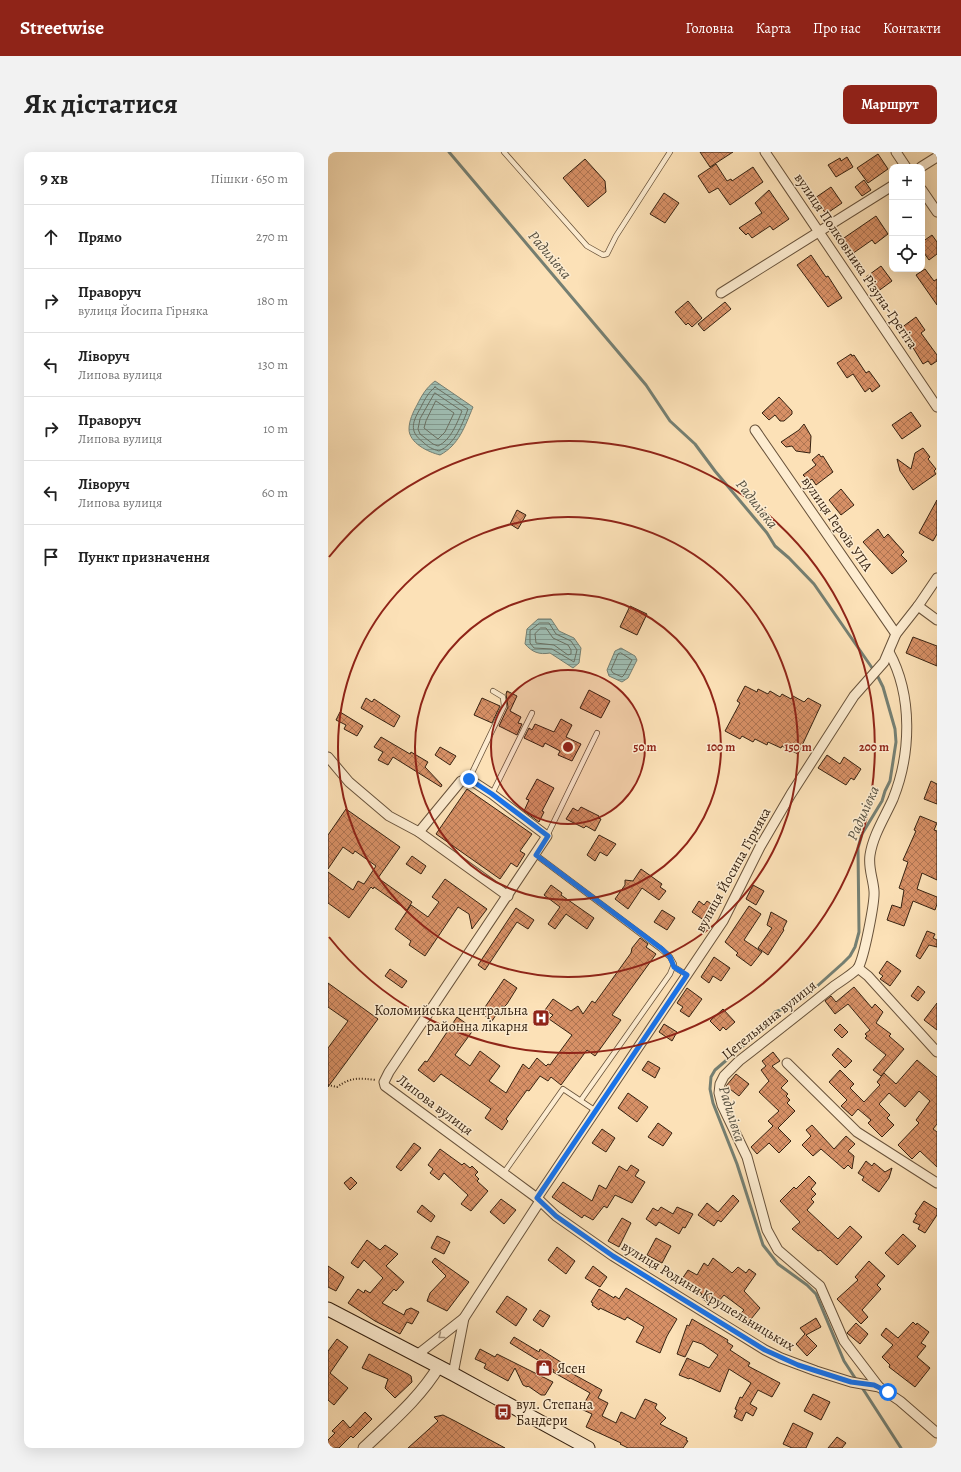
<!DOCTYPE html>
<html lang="uk">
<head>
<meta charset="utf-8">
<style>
  :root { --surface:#fff; --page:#f2f2f2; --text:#222; --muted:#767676; --line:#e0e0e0; --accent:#8f2418 }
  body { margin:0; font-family:Alegreya,serif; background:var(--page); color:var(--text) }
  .controls { position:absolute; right:12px; top:12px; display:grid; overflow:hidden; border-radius:8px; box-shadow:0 4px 16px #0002 }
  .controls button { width:36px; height:36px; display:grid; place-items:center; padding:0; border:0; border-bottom:1px solid var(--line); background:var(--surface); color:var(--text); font:20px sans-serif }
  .stop { position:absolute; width:12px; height:12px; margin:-9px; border:3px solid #1a73e8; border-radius:50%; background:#fff }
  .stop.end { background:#1a73e8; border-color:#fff; box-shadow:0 1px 4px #0008 }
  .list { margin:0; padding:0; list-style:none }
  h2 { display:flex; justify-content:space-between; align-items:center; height:52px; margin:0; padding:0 16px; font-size:17px }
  h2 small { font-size:13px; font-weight:400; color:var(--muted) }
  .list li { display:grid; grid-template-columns:26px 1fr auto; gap:12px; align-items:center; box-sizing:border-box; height:64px; padding:0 16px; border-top:1px solid var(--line) }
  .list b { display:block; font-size:15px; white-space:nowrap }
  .list p { margin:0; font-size:13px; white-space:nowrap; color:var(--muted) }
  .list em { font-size:13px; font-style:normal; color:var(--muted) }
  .icon { flex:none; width:22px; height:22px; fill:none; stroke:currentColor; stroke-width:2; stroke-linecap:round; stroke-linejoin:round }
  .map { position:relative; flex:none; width:609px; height:1296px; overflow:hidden; border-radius:8px }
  header { display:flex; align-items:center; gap:24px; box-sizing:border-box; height:56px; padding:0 20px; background:var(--accent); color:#fff }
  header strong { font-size:19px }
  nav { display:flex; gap:22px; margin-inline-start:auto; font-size:14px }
  .intro { display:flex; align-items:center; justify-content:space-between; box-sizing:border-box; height:96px; padding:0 24px }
  h1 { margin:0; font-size:28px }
  .button { padding:10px 18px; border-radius:8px; background:var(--accent); color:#fff; font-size:14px; font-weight:700 }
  main { display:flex; gap:24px; padding:0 24px }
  aside { flex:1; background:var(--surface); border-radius:8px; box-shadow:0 4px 16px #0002 }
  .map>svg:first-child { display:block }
</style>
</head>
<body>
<header>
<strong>Streetwise</strong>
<nav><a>Головна</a><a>Карта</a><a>Про нас</a><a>Контакти</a></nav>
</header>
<div class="intro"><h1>Як дістатися</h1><a class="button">Маршрут</a></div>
<main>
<aside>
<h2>9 хв<small>Пішки · 650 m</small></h2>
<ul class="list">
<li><svg class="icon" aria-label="ahead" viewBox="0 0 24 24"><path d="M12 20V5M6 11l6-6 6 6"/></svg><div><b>Прямо</b></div><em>270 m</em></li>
<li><svg class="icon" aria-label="right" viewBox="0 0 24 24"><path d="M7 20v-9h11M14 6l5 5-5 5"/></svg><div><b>Праворуч</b><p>вулиця Йосипа Гірняка</p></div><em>180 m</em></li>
<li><svg class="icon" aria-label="left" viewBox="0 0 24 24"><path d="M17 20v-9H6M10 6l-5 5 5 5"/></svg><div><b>Ліворуч</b><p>Липова вулиця</p></div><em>130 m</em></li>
<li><svg class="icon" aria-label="right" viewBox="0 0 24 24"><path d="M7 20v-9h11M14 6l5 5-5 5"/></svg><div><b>Праворуч</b><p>Липова вулиця</p></div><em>10 m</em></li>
<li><svg class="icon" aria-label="left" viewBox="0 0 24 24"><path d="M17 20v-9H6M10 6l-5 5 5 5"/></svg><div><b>Ліворуч</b><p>Липова вулиця</p></div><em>60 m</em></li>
<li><svg class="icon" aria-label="arrive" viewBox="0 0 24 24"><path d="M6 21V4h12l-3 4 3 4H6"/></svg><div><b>Пункт призначення</b></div></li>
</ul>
</aside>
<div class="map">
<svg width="609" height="1296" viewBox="0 0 609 1296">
  <defs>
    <pattern id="water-rules" width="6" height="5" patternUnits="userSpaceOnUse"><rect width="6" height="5" fill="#9fbdb2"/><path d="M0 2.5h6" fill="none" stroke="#82998f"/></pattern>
    <pattern id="building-cross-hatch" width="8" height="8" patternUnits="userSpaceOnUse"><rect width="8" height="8" fill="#d79066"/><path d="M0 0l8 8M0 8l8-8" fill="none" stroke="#af7553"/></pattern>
  </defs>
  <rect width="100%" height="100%" fill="#fce1b7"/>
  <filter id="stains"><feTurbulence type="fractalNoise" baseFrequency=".005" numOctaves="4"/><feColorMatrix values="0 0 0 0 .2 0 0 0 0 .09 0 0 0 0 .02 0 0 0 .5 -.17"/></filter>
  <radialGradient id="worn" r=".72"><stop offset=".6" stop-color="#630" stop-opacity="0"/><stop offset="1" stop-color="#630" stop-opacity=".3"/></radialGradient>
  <g fill="url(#water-rules)" stroke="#757f72">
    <path d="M107,229L145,255C137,274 131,293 112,303C100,300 81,291 81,277C81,269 85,260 89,253C94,243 98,236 107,229Z"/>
    <path d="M210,467H223L231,479L246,486L253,496L251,511L245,516L222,501C211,503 204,500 197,492L199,477Z"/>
    <path d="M293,496L307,504L309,508L300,526L294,530L281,524L279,518L287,499Z"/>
  </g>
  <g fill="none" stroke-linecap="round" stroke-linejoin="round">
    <g stroke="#6a7062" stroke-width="1">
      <path d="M107,235L140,257C134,273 127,292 111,299C104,297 100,295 95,290C80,279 85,269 93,255C97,247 100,241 107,235Z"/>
      <path d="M107,241L134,259C129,271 123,288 110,294L105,292L92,282L90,277L92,267Z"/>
      <path d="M108,249L126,261L117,280L110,287L96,276L98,269Z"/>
      <path d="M212,471H221L228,482L243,489L249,498L246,510L224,497L206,496L202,491V479Z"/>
      <path d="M213,476H218L225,486L240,493L243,498V502L240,503L226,493L208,491L207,482Z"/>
      <path d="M293,501L304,508L296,523L294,525L285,521L283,518L290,502Z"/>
    </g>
    <g stroke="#757f72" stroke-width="3">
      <path d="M121,0L318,233L342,269L367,292L387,319L439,381L447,394L461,406L486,432L549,523L555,535L567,577L568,590L562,629L557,639L554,649L534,682L530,696L531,780L527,795L522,804L515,811L477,845L458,856L447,860L429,882L387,918L383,925L382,937L385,951L409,1012L435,1093L450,1112L479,1133L488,1142L516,1209L529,1229"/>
      <path d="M533,1234L573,1296"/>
    </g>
  </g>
  <g fill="url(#building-cross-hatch)" stroke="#362211">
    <path d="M372,0H405L382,15Z"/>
    <path d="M550,2L560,17L540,31L529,16Z"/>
    <path d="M519,5L525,15L508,25L500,13L512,6L513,9Z"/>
    <path d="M257,7L277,29L278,40L260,55L235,26Z"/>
    <path d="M388,12L399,29L403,27L404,29L425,15L435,30L402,53L390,36L381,41L370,24Z"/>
    <path d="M536,28L543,38L534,44L527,35Z"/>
    <path d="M503,35L514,51L498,62L487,46Z"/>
    <path d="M441,38L461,67L445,78L442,74L424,86L420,81L418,83L411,76L434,61L427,51Z"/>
    <path d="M336,41L351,51L337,71L322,62Z"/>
    <path d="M548,64L560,82L547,92L544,88L524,102L513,88Z"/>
    <path d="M604,83L609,90V102L601,108L594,98V90Z"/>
    <path d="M483,103L498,125L500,124L514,146L500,155L469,113Z"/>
    <path d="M553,114L564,129L549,140L538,125Z"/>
    <path d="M597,117L606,129L609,127V153L588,123Z"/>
    <path d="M360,149L374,166L364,175L360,171L358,173L347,160Z"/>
    <path d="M397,150L403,157L376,179L370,172Z"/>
    <path d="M588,165L597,178L593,181L609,203V209L603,213L600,209L595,212L573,176Z"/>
    <path d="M523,202L524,204L526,203L538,221L541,219L552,234L544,240L542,236L537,240L525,222L519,226L509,211Z"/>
    <path d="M451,245L464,259V262L456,269H452L447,263L441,268L434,261Z"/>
    <path d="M583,260L593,274L574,287L564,273Z"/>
    <path d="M476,272L483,284L482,301L468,299L464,294L458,295L453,290L471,278Z"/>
    <path d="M595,296L602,305L600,307L608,317L606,319L608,322L585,338L572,319L569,307L583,317L587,301Z"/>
    <path d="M491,302L493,305L495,304L505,320L488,333L484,327L481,329L475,323L488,313L484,308Z"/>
    <path d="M513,337L526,353L513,363L501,348Z"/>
    <path d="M609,348V382L605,389L591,381Z"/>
    <path d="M189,358L198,363L190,377L182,372Z"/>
    <path d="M550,377L556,386L560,382L567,390L576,400L573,403L579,409L564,422L535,390Z"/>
    <path d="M302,454L319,462L309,483L292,475Z"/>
    <path d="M585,485L609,494V514L578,501Z"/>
    <path d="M417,534L429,540L430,537L440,542L442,539L452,545L454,542L463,547L465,544L476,550L480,546L493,553L470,602L454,594L453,596L440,590L439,593L427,587L425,590L414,584L412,587L397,579L412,551L409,549Z"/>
    <path d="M261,538L282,549L273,566L252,556Z"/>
    <path d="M179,539L189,544L182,559L193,565L190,571L194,572L189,583L171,574L180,555L178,542Z"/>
    <path d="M38,546L44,550L46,547L72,564L66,575L33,556Z"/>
    <path d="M154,546L172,554L164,571L146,563Z"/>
    <path d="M12,560L35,574L29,584L16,577L18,573L8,568Z"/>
    <path d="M233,567L244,573L238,585L253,592L244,609L230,603L232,599L217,591L215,595L196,586L201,576L204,578L207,572L226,580Z"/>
    <path d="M53,585L82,602L83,600L100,610L97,615L114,633L113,635L65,605L60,613L50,608L55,600L46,595Z"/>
    <path d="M112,595L128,604L122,613L107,603Z"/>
    <path d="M499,603L512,612L516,605L533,617L526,628L523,626L518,633L490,616Z"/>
    <path d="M209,627L226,636L214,659L216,660L211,670L196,659L201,648L198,647Z"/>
    <path d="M603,629L609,632V652L596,647Z"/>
    <path d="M139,637L204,682L192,699L197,702L189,715L183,711L172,727L108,682Z"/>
    <path d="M253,655L271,664L270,666L273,667L267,679L258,674L256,676L238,667L245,656L250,659Z"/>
    <path d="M18,657L72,695L50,726L84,750L79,758L46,735L45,737L43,735L21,766L0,751V720L25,738L30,729L36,732L48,714L27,699L25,702L15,695L0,717V683Z"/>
    <path d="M592,664L609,671L606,678L609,679V728L594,721L589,737L609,745V752L607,758L585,749L576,774L559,768L564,753L573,756L576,738L571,736L580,710L575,708L588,679L586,678Z"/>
    <path d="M271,683L288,692L279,704L272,700L267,709L259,703Z"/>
    <path d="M84,704L98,714L93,722L78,712Z"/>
    <path d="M313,717L334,732L332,735L338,739L331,748L314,736L300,757L287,747L297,733V728L305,729Z"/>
    <path d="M117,727L159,757L144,777L141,762L130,755L97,804L81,793L83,789L67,777L83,753L100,765L111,750L104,745Z"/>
    <path d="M223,733L234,741L233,743L266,766L259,777L238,762L227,777L220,772L232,755L216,743Z"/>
    <path d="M425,733L436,739L428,753L418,747Z"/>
    <path d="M371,749L376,753L379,749L386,754L384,757L387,759L380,771L364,760Z"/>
    <path d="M421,754L433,762L416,788L434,800L423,814L408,803L410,801L397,790Z"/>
    <path d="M188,756L206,768L200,777L189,770L157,818L150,813Z"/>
    <path d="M334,758L347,766L339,778L326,770Z"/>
    <path d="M443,760L459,769L455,777L456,778L440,803L430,796L444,776L439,773Z"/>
    <path d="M599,779L607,782L605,786L609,788V795L601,793L592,807L588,804Z"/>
    <path d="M312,786L320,792L318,795L328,802L284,863L293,868L267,904L259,898L233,933L223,925L220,929L212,924L201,939L199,938L178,967L180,969L174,978L157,966L163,957L113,922L106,930L90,918L97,909L99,910L129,865L146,877L127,903L142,914L152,899L172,914L161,929L178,941L195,912L201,917L209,906L218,914L220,912L222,913L244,883L221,867L225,863L217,858L225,847L243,859L250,854L255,862L264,849L267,851L303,801L304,796Z"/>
    <path d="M386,805L402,816L393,829L385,824L381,831L373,825Z"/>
    <path d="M559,809L573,819L562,834L552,827L555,824L551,821Z"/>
    <path d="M62,817L79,829L74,836L57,824Z"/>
    <path d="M176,827L189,836L179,852L176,855L174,854L164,869L153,861Z"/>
    <path d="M0,831L50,867L0,935V896L20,869L0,855Z"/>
    <path d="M590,834L597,840L590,849L583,844Z"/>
    <path d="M526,835L544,856L547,852L555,860L548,871L563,882L561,884L576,897L553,924L545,918L558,903L537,886L539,884L537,882L542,878L520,852L507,862L497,849L503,844L508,850Z"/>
    <path d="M359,836L374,847L361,865L352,859L355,855L349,851Z"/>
    <path d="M609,851V878L596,868Z"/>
    <path d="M395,857L407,870L398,878L395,875L392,879L382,869Z"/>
    <path d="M336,872L349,880L344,889L331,880Z"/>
    <path d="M512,872L520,880L514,886L506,878Z"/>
    <path d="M510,896L524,909L517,916L504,903Z"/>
    <path d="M445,900L452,909L444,914L460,929L453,936L460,942L458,944L462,948L459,951L467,959L450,976L463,989L451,1001L441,991L429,1002L423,995L445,974L440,969L451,959L431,940L441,929L433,918L438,914L434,909Z"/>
    <path d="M589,908L609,925V972L605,977L609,980V1015L592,999L584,1007L570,993L591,971L588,968L602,949L591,939L577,955L561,941L551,952L562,963L559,966L566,973L554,985L540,971L543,968L530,957L524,964L513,954L519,948L501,930L512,918L526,932L522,936L536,950L552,933L549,930L556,921L568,932Z"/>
    <path d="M320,909L332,916L327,926L314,918Z"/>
    <path d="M408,922L421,932L411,944L398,934Z"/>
    <path d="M300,941L320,955L309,970L290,956Z"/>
    <path d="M330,971L344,981L335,994L320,985Z"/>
    <path d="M484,973L506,997L518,984L527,992L520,999L526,1004L524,1017L520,1013L516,1017L493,997L485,1004L474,993L483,984L478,978Z"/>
    <path d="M274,977L287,986L278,1000L264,991Z"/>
    <path d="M86,991L93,996L73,1019L68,1015Z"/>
    <path d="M112,997L134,1013L136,1011L142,1016L144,1014L150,1020L147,1023L151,1027L149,1029L160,1039L143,1059L133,1052L140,1043L116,1021L111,1028L102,1021L105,1017L100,1013Z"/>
    <path d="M538,1009L544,1014L546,1011L557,1020L564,1016L561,1026L551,1040L534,1028L536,1025L530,1021Z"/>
    <path d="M303,1013L311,1018L307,1024L317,1030L304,1051L287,1043L279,1056L276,1054L265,1068L256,1063L254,1066L224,1045L235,1030L264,1049L271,1033L278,1037L291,1014L299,1019Z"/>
    <path d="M481,1024L488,1031L483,1037L488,1042L483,1047L486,1050L479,1058L510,1087L522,1074L534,1085L509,1113L492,1098L490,1099L464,1077L472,1070L452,1049L466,1035L468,1037Z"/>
    <path d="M23,1025L29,1031L22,1038L16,1031Z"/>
    <path d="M405,1043L411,1049L393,1070L390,1068L386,1074L370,1063L379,1051L390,1060Z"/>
    <path d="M173,1047L188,1058L176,1072L162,1060Z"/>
    <path d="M596,1049L609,1057V1063L597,1081L590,1077L592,1073L585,1070L589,1063L587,1062Z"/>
    <path d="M94,1053L107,1064L103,1070L89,1060Z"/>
    <path d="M333,1055L345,1062L349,1055L365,1062L357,1076L355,1075L351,1082L331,1070L328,1074L318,1067L325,1056L330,1059Z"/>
    <path d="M294,1066L303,1071L291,1095L280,1089Z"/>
    <path d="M575,1082L588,1094L570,1113L557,1101Z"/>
    <path d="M109,1084L122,1090L116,1102L103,1096Z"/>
    <path d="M328,1086L343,1094L334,1111L319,1103Z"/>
    <path d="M39,1088L52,1098L57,1093L70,1102L58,1114L76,1130L68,1139L66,1137L54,1151L76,1163L78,1158L83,1156L91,1160L84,1172L79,1170L72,1182L47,1169L20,1151L30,1137L36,1141L37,1138L42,1141L55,1126L36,1108L30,1116L23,1111Z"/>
    <path d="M229,1095L247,1109L238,1122L220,1108Z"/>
    <path d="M107,1106L141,1130L119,1159L99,1149L102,1141L118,1124L104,1110Z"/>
    <path d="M385,1106L404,1121L410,1115L418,1121L421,1117L428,1122L416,1139L432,1156L419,1172L410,1164L416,1158L396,1143L390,1150L385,1147L381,1152L372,1145L374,1142L354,1127L360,1118L369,1123L376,1111L380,1114Z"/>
    <path d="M541,1109L557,1124L549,1133L553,1137L534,1158L540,1165L533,1172L509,1147L530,1128L527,1125Z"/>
    <path d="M0,1114L16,1125L8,1139L0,1135Z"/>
    <path d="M265,1114L279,1125L272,1135L257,1126Z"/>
    <path d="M298,1136L349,1167L339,1184L332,1201L308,1190L316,1175L299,1165L297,1168L272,1156L271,1158L264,1153L265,1151L263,1150L271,1137L286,1146L287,1144L291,1147Z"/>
    <path d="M179,1144L199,1157L188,1174L168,1160Z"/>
    <path d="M212,1158L222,1164L215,1175L205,1168Z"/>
    <path d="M488,1166L493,1175L478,1183L489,1194L479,1204L468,1192L477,1182L472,1176Z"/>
    <path d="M364,1167L400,1188L399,1190L405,1194L402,1198L422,1211L420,1214L452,1231L444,1245L430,1238L422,1252L429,1256L425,1264L418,1260L414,1269L406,1265L409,1258L407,1257L412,1245L414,1246L423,1231L401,1217L392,1240L362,1226L361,1227L351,1223L359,1206L381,1216L390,1203L374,1192L365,1189L357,1205L349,1202L359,1173L361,1174Z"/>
    <path d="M585,1170L588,1173L589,1171L601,1180L593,1191L598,1194L589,1205L602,1216L587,1235L561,1215L562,1213L554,1205L565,1193L553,1183L558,1176L570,1186Z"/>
    <path d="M528,1171L540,1182L532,1192L519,1181Z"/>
    <path d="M186,1185L211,1200L212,1197L236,1212L234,1216L274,1238L270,1246L280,1251L274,1264L288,1271L293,1260L307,1267L317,1247L329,1252L327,1256L338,1266L332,1272L359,1286L358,1288L360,1289L355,1296H300L292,1292L293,1291L258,1275L264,1262L253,1257L262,1241L225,1220L226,1218L182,1191Z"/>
    <path d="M9,1187L20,1195L2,1221L20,1236L6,1253L0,1248V1199Z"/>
    <path d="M152,1197L167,1205L169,1202L225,1230L217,1243H213L200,1234L199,1235L195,1233L187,1216L180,1229L156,1216L158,1212L147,1207Z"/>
    <path d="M41,1202L80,1222L83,1224L84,1230L67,1246L57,1236L60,1227L34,1216Z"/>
    <path d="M485,1242L502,1250L493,1268L476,1259Z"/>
    <path d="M37,1260L44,1267L25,1286L23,1284L11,1296H0V1288L7,1281L4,1279L15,1268L22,1276Z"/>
    <path d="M115,1263L127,1269L177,1296H80L110,1269L106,1265Z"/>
    <path d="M465,1271L485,1281L478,1296H464L455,1292Z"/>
    <path d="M509,1285L518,1291L514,1296H500Z"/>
  </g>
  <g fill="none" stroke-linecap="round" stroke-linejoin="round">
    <g stroke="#68523a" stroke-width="6">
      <g id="service">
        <path d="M176,0L259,94L275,103L279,102L288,84L342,0"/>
        <path d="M141,627L176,554L175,545L165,539"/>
        <path d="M164,642L204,561"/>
        <path d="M219,684L269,581"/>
        <path d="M208,703L333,797L342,805L346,812L342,822L253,948"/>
        <path d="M346,815L359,823"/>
        <path d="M175,1022L235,937L268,959"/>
      </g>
    </g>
    <g stroke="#68523a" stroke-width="11">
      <g id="minor">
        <path d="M437,0L609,255"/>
        <path d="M568,0L578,15"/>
        <path d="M593,15L609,5"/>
        <path d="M594,38L609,60"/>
        <path d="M393,141L564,34"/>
        <path d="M427,278L568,482"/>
        <path d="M590,454L609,468"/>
        <path d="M0,605L21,630L61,664L91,680L133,629L141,627L164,642L219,684L61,920L56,930L57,934L209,1046L228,1064L285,1104L437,1198L453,1206L488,1219L523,1230L551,1235L572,1249L609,1281"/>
        <path d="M91,680L180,744"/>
        <path d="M530,816L540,824L609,900"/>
        <path d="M459,911L529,980L609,1031"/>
        <path d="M209,1046L395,769L432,695L463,642L526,544L556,510L568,482L590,454L609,426"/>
        <path d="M89,1203L136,1166L212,1049"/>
        <path d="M125,1222L136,1166"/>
        <path d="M551,1235L516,1189L492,1134L450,1098L439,1078L419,1005L394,953L391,941L392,932L396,924L411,909C443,884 475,859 506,834C512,830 527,820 530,816C536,806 547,750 546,739C545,726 540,716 542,703C545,683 557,665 565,647C583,602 585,544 561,500"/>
      </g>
    </g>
    <g stroke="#68523a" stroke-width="13">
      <path id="tertiary" d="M36,1296C63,1270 92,1246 111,1214"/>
    </g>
    <g stroke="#362211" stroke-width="15">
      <path id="secondary" d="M0,1157L125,1222L260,1296"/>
    </g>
    <path stroke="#362211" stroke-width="2" stroke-dasharray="1 2" stroke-linecap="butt" d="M0,933L9,935C23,925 31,926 48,928"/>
    <use href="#service" stroke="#fdecd0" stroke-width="4.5"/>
    <use href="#minor" stroke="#fdecd0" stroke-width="9"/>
    <use href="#tertiary" stroke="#fdecd0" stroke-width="11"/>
    <use href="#secondary" stroke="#fdecd0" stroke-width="13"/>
  </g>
  <defs><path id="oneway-chevron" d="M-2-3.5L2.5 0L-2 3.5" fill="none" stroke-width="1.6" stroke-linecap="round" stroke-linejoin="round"/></defs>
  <use stroke="#a3917a" href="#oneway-chevron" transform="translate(113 1184) rotate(142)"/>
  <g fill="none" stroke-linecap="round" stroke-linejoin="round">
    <path stroke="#1a73e8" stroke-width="5" d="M141,627L164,642L220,684L208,703L334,797L342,805L346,815L359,823L209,1046L228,1064L285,1104L437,1198L470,1213L523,1230L546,1233L560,1240"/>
  </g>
  <circle cx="240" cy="595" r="77" fill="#8f2418" fill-opacity=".12"/>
  <g fill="none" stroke="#8f2418" stroke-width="2">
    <circle cx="240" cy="595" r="77"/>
    <circle cx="240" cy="595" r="153"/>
    <circle cx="240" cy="595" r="230"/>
    <path d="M1 405A306 306 0 1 1 1 785"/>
  </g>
  <defs>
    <g id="hospital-square" transform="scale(0.9)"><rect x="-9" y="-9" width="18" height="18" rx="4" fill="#8f2418" stroke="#fdecd0"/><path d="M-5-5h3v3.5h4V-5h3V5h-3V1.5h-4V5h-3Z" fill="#fff"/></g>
    <g id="shop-square" transform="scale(0.9)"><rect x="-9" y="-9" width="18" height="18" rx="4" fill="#8f2418" stroke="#fdecd0"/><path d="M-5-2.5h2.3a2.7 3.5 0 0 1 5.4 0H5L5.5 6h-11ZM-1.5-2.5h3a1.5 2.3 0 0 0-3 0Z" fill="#fff"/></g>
    <g id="bus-square" transform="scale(0.9)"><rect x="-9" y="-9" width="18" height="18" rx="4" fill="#8f2418" stroke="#fdecd0"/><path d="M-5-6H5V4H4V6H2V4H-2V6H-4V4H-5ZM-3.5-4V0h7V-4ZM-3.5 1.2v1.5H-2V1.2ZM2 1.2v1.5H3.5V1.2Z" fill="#fff"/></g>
  </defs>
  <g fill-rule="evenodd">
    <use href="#hospital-square" x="213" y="866"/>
    <use href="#shop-square" x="216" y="1216"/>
    <use href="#bus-square" x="175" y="1260"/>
  </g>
  <g text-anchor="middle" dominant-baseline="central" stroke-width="3" stroke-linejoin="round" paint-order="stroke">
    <g font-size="14" fill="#362211" stroke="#fdecd0">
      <text transform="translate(528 109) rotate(56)">вулиця Полковника Різуна-Грегіта</text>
      <text transform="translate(509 372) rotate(55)">вулиця Героїв УПА</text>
      <text transform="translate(405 718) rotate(-61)">вулиця Йосипа Гірняка</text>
      <text transform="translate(441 868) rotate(-39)">Цегельняна вулиця</text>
      <text transform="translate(107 953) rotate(37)">Липова вулиця</text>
      <text transform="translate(380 1144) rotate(31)">вулиця Родини Крушельницьких</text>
    </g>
    <g font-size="14" fill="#362211" stroke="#fdecd0" text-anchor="start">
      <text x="200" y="858" text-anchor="end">Коломийська центральна<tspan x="200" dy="16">районна лікарня</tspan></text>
      <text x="229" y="1216">Ясен</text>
      <text x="188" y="1252">вул. Степана<tspan x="188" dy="16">Бандери</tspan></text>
    </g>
    <g font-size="15" font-style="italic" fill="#565041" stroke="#fdecd0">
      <text transform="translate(222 103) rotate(50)">Радилівка</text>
      <text transform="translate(429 352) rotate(52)">Радилівка</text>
      <text transform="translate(535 661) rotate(-66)">Радилівка</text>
      <text transform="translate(404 962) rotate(73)">Радилівка</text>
    </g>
  </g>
  <circle cx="240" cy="595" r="6" fill="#8f2418" stroke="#fdecd0" stroke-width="2"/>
  <g font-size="12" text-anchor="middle" font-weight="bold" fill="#8f2418" stroke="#fdecd0" stroke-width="3" stroke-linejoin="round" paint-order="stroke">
    <text x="317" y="599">50 m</text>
    <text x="393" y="599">100 m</text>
    <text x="470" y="599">150 m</text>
    <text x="546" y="599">200 m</text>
  </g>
  <rect width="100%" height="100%" filter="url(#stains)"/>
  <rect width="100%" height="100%" fill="url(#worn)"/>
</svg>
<div class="controls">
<button>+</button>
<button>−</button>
<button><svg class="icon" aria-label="locate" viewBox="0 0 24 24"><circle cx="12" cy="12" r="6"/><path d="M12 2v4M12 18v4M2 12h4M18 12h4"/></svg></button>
</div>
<div class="stop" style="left:560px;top:1240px"></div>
<div class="stop end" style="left:141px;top:627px"></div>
</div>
</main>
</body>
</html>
